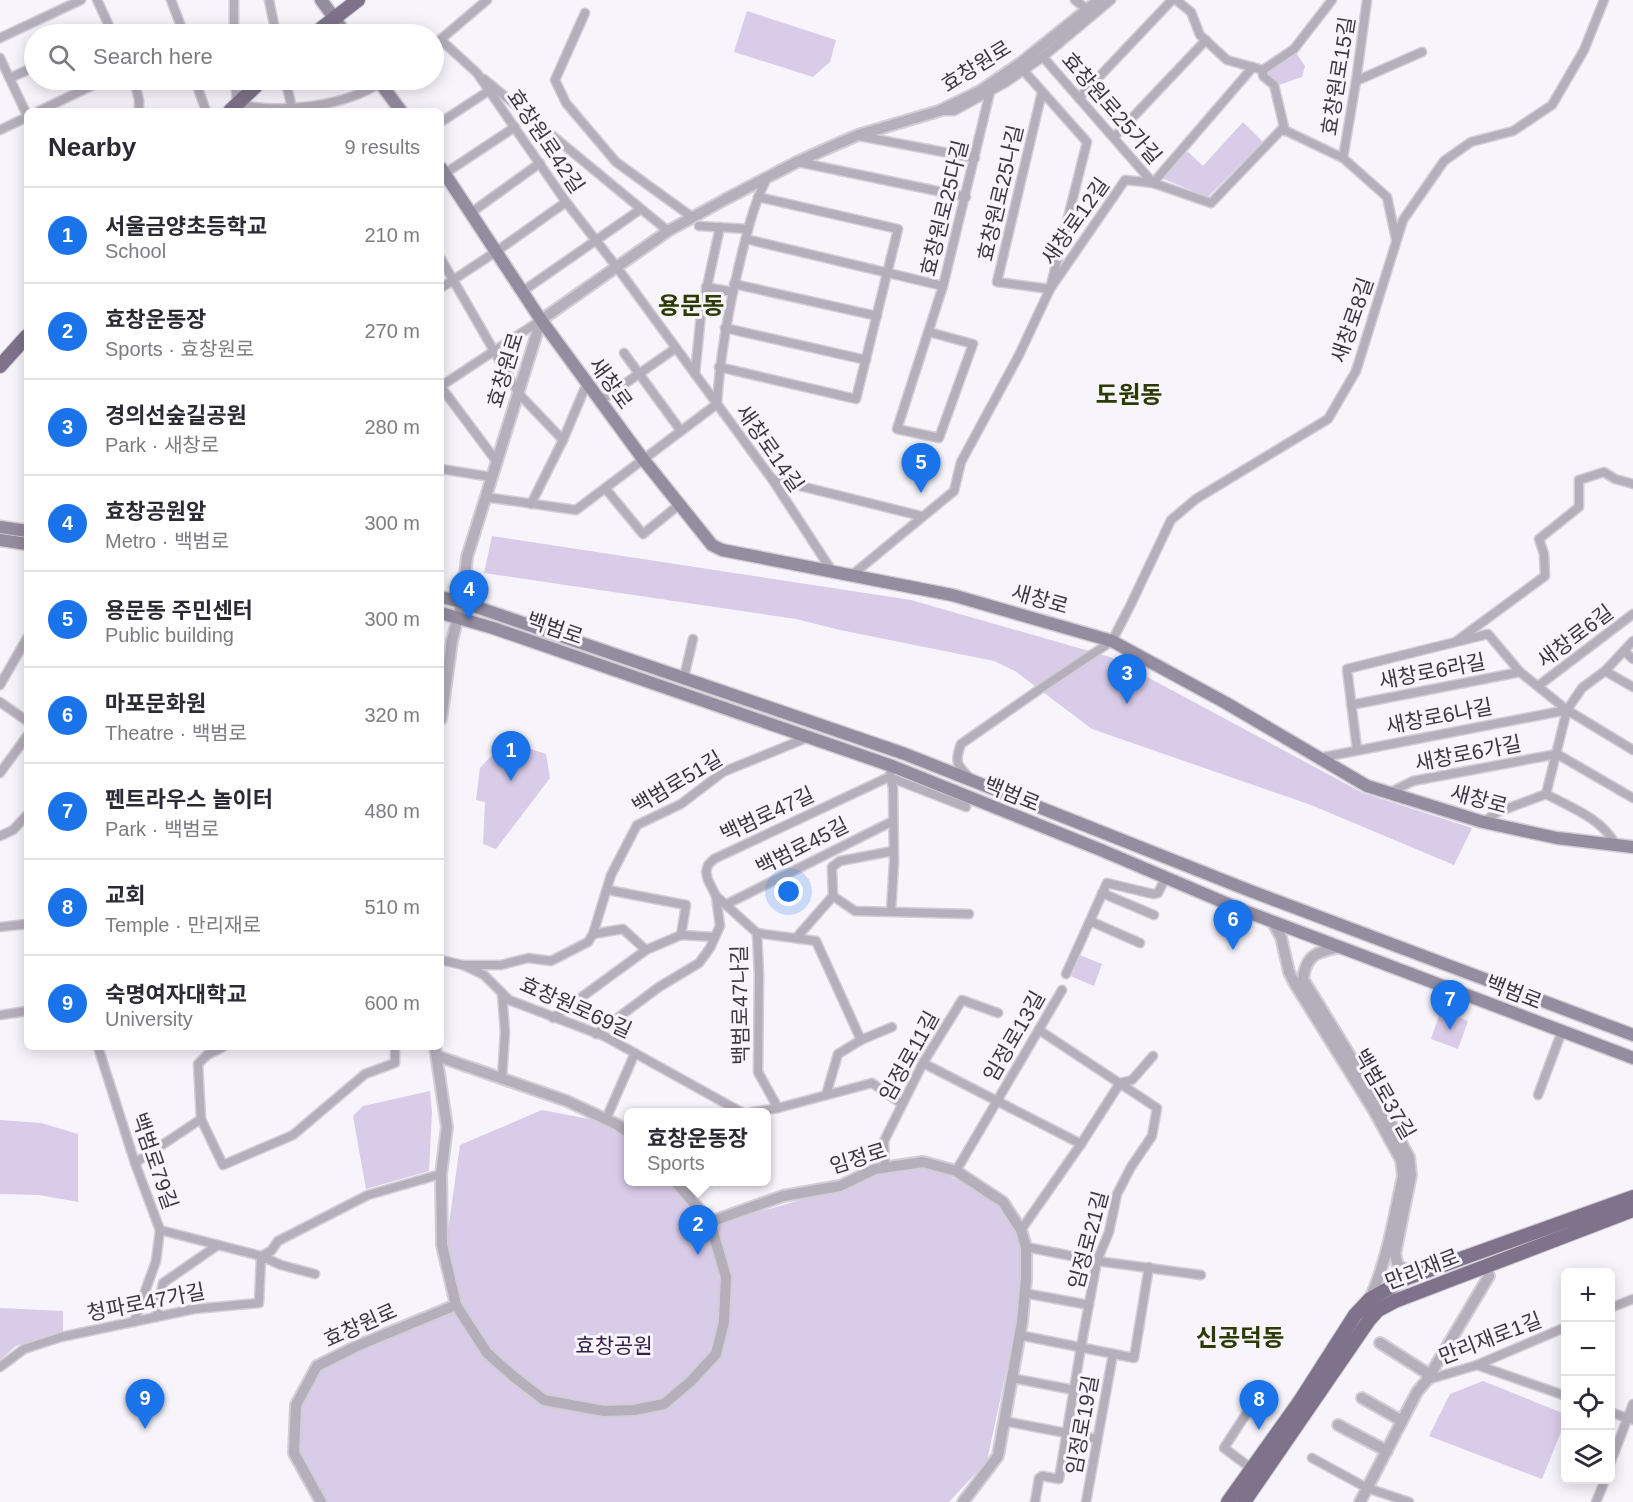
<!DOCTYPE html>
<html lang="en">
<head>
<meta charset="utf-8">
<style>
  :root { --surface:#fff; --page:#f2f2f3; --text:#2b2b33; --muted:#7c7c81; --line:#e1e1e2; --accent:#1a73e8 }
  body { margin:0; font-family:Arial,"Noto Sans KR",sans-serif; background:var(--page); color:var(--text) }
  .controls { position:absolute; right:18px; bottom:18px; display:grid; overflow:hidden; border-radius:9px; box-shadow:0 3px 15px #0003 }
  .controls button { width:54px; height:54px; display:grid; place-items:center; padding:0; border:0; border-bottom:2px solid var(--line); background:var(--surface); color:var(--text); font:30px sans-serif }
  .you { position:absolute; left:789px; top:892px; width:21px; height:21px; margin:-15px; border:4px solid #fff; border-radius:50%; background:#1a73e8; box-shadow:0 0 0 9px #1a73e833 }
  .badge { display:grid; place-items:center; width:39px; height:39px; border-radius:50%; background:var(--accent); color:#fff; font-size:20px; font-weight:700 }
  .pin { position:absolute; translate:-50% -50px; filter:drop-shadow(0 2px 3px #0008) }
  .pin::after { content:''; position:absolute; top:32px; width:21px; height:18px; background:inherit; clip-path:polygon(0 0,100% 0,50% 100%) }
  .popup { position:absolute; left:624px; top:1108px; width:147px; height:78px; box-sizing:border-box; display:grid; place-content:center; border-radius:9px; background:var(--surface); filter:drop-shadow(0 2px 4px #0005); font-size:20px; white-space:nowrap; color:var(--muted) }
  .popup b { font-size:22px; color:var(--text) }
  .popup::after { content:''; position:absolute; left:50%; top:100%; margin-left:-12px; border:12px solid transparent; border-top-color:var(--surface) }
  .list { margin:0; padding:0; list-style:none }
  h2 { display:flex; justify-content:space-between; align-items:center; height:78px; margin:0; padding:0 24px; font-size:26px }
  h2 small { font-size:20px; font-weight:400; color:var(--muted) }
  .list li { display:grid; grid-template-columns:39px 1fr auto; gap:18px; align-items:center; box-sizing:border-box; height:96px; padding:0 24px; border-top:2px solid var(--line) }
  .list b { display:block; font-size:22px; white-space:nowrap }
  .list p { margin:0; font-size:20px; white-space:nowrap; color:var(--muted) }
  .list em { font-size:20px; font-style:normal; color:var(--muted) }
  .icon { flex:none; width:33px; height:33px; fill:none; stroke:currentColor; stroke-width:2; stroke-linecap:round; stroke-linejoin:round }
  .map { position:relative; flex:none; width:1633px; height:1502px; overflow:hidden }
  .search { position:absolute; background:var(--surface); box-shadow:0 3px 15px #0003; left:24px; top:24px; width:420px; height:66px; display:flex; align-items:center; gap:15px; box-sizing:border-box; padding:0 21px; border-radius:33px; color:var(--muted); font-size:22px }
  .panel { position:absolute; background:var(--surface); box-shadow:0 3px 15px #0003; left:24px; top:108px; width:420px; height:942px; border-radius:9px }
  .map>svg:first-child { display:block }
</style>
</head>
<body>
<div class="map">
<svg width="1633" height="1502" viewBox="0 0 1633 1502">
  <rect width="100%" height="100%" fill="#f7f4fb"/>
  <g fill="#d9cce9">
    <path d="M747,11L836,40L830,62L813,77L734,52Z"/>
    <path d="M1295,51L1305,66L1302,77L1279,85L1268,74L1267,70Z"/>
    <path d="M1243,122L1263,142L1208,197L1161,178L1187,151L1203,166Z"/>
    <path d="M492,536L911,600L1110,657L1363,793L1472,828L1454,865L1311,805L1092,729L1015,671L994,661L840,630L796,619L484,573Z"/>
    <path d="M522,746L546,754L550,778L496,849L483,844L485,802L476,800L480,768L496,751Z"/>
    <path d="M1077,954L1102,964L1094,986L1068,975Z"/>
    <path d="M1441,1010L1468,1021L1458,1049L1431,1039Z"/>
    <path d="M430,1091L432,1112L429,1171L366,1189L353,1116L363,1106Z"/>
    <path d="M542,1110L604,1122L629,1142V1182H671L715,1225L841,1188L876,1173L903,1168L934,1169L974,1188L1000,1204L1017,1230L1021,1260L1017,1321L987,1461L949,1502H328L298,1452L300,1406L320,1369L358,1349L461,1306L446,1245L460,1145Z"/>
    <path d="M0,1120L41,1123L78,1134V1202L39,1195L0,1194Z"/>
    <path d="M0,1308L63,1311V1331L16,1346L0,1360Z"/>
    <path d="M1483,1381L1565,1414V1422L1542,1479L1429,1436L1450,1394Z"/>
  </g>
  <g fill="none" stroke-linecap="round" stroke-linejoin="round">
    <g stroke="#d2ced6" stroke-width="11">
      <g id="minor">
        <path d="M97,0L113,34"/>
        <path d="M171,0L184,34"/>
        <path d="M269,0L276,34"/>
        <path d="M1075,0L1087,9"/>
        <path d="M1176,0L1191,12L1200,35L1227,60L1263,70L1294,49L1332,0"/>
        <path d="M585,13L555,80L566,103L616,162L692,217"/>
        <path d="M234,34V0"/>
        <path d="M0,38L81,0"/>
        <path d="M441,40L477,73L566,202L616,266L772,479L832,571"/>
        <path d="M434,45L487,0"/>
        <path d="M1043,57L1153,183L1253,67"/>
        <path d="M0,58L27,115"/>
        <path d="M1263,70V76L1274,85L1285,131"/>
        <path d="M1024,71L1087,142L1050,289L997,282L1042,92"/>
        <path d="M10,78L34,67"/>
        <path d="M484,79L668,231"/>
        <path d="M134,80L139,100V111"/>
        <path d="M195,80L206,111"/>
        <path d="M235,80L237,104C281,114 345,107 383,81"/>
        <path d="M285,80L293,111"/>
        <path d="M1356,81L1422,52"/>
        <path d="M1079,98L1172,0"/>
        <path d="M39,111L104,80"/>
        <path d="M941,111H954L1005,83L1043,57L1111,0"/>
        <path d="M441,122L490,90"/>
        <path d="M0,130L27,117"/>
        <path d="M859,136L975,158"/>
        <path d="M1114,137L1206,40"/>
        <path d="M1343,158L1356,81L1367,0"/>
        <path d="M798,162L966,197"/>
        <path d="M441,176L515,127"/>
        <path d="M472,212L540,163"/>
        <path d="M699,226L748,229"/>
        <path d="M746,239L943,286"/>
        <path d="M441,259L519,394L563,440L587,383"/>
        <path d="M734,284L877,316"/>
        <path d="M706,287L733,292"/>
        <path d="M441,288L497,251L566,202"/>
        <path d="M523,291L641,209"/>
        <path d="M725,328L866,360"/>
        <path d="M929,332L973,344L939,438L897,429L943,286L990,92"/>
        <path d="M624,353L681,431"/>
        <path d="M719,367L856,399L898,229L758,197"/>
        <path d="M695,374L701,314L720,227"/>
        <path d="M441,386L541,320"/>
        <path d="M441,387L497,462"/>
        <path d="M600,401L676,348"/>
        <path d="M441,469L492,477"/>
        <path d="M772,479L921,516"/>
        <path d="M605,488L643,534L680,504"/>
        <path d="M485,497L576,510L717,404C720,354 729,306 741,257C748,229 754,203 767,178"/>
        <path d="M531,504L563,440"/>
        <path d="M852,575L954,491L961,462L1019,355L1050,289L1125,180L1153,183L1211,203L1282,129L1343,158L1387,197L1396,239"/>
        <path d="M1458,640L1545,576L1544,554L1539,539L1579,507V480L1604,472L1615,479L1633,484"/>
        <path d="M1624,651L1633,659"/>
        <path d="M1091,655L1112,641L1130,606L1171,520L1196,499L1328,419L1356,371L1403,220L1444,161L1471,142L1513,131L1552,105L1584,50L1604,0"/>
        <path d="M1605,671L1633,687"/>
        <path d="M684,677L693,639"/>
        <path d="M0,685L27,638"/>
        <path d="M1538,686L1633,614"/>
        <path d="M0,702L27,721"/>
        <path d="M1351,705L1520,672"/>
        <path d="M1357,749L1347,669L1488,634L1520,672L1567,710L1633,750"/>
        <path d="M1319,758L1567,710"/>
        <path d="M0,773L27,736"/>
        <path d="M890,774L893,788L894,862L891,911"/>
        <path d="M889,777L966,807"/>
        <path d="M971,779C957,765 954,763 961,744L1040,689"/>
        <path d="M1389,793L1413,781L1557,754L1633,798"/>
        <path d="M1483,822L1498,812L1546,794"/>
        <path d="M0,836L13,830L27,815"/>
        <path d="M1616,845C1601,818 1572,808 1546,794L1567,710L1582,688L1605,671L1633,641"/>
        <path d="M893,851L840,861L832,867L833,896L855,911L969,914"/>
        <path d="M608,890L686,905L681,935"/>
        <path d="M1102,893L1154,915"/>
        <path d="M716,896L757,933L816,941L861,1040"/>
        <path d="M727,904L893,821"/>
        <path d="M1090,921L1140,943"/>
        <path d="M0,927L27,924"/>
        <path d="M757,933L759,975L758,1072L778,1108"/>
        <path d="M593,934L623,929L646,950"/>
        <path d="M797,937L833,896"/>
        <path d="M441,960L463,965L484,975L509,1000L604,1036L741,1112"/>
        <path d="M463,965H501L528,958L551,961L588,942L593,934L611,875L637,825L681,804L723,772L809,737"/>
        <path d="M1066,974L1107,883L1153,894L1158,893L1166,877"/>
        <path d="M0,1015L27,1011"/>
        <path d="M553,1018L646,950L681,935L715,937"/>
        <path d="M596,1034L659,987L699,963L710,948L720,926L716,896L708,880L706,872L708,865L714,859L889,777"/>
        <path d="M98,1047L135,1163L160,1230L156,1261L134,1322"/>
        <path d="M923,1063L1081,1144"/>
        <path d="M502,1078L505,1032L502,993"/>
        <path d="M826,1095L838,1054L861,1040L892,1027"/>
        <path d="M1538,1095L1562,1031"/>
        <path d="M753,1112L778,1108L872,1083L902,1104"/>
        <path d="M201,1119L223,1165L293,1135L365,1074L395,1063V1047"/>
        <path d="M606,1119L635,1053"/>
        <path d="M135,1163L201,1119L198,1064L207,1055L223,1047"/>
        <path d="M885,1168L884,1141L923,1063L962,1000L998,1013"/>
        <path d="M956,1171L1062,990"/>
        <path d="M160,1230L261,1256L271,1251L278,1241L368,1195L441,1174"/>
        <path d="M1021,1230L1081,1144L1120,1083L1132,1080L1153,1056"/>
        <path d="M1026,1247L1097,1261L1201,1275"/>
        <path d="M1024,1293L1089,1305"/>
        <path d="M1610,1308L1633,1299"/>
        <path d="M156,1317L163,1283L218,1245"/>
        <path d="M1019,1335L1134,1358L1149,1267"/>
        <path d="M1477,1365L1566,1396"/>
        <path d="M0,1367L24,1349L61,1337L194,1309L259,1303L261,1256L281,1265L315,1274"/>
        <path d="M1012,1378L1074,1390"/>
        <path d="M1427,1380L1477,1365L1566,1327"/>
        <path d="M1250,1408L1224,1448L1252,1469"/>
        <path d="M1610,1412L1633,1420"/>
        <path d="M1004,1421L1097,1439"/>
        <path d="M1312,1458L1367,1488L1409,1502"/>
        <path d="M1610,1464L1633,1404"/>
        <path d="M1035,1502L1039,1478L1042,1476L1059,1479L1081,1347L1097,1261L1109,1232L1117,1194L1131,1167L1152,1136L1157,1108L1039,1030"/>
        <path d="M1086,1502L1113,1354"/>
        <path d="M1596,1502L1605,1480"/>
      </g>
    </g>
    <g stroke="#d2ced6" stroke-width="14">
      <g id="tertiary">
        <path d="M441,719L452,641L462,602L467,557L541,320L668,231L724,200L797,162L835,145L858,135L939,111L980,91L1022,62L1099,0"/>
        <path d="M1272,921L1281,937L1289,972L1295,984L1373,1109L1401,1160L1403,1176L1401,1185C1393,1224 1386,1263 1370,1299"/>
        <path d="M1340,947C1319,951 1306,954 1303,979L1387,1116L1409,1157L1411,1175L1395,1254L1398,1266L1418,1274"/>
        <path d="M437,1056L567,1101L616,1124L629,1133"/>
        <path d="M676,1182L710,1222L783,1196L840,1186L875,1169L923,1162L956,1171L1003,1202L1021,1230L1026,1247V1279L1022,1322L998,1456L963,1502"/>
        <path d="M456,1305L487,1353L513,1376L544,1400L604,1411L634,1410L664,1404L690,1382L716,1354L724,1322L726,1277L710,1222"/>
        <path d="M1380,1343L1427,1373V1380"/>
        <path d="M1362,1398L1402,1421"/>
        <path d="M1338,1425L1387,1451"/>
        <path d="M321,1502L294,1453L296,1405L317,1366L357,1346L456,1305L442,1245L441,1174L447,1127L435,1047"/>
        <path d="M1360,1502L1417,1392L1427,1380L1489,1276L1486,1267"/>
      </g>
    </g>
    <g stroke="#d2ced6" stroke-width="15">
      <g id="secondary">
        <path d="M321,0L346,34"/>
        <path d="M378,80L401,111"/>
        <path d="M441,168L541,320L643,459L712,545L722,550L952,595L1112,641L1226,703L1367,786L1483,822L1557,838L1633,847"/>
        <path d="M0,527L27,531"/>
        <path d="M0,540L27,544"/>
        <path d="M441,597L462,602L905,754L1248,890L1633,1035"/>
        <path d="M441,613L493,628L892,766L1101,850L1242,910L1633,1058"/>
      </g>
    </g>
    <g stroke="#d2ced6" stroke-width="16">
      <g id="primary">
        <path d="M314,34L358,0"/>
        <path d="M230,111L262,80"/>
        <path d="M0,366L27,336"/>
        <path d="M1228,1502L1300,1401L1355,1315L1370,1299L1407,1278L1633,1197"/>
        <path d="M1244,1502L1369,1320L1378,1310L1395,1301L1633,1210"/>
      </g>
    </g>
    <use href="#minor" stroke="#b4afbb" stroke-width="8"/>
    <use href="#tertiary" stroke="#b4afbb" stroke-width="10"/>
    <use href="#secondary" stroke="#948c9f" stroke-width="12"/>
    <use href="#primary" stroke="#7e738a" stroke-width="14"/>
    <g stroke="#d2ced6" stroke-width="11" stroke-linecap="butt">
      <path id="minor-bridge" d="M1040,689L1091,655"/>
    </g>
    <use href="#minor-bridge" stroke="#b4afbb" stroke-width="8"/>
  </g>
  <g text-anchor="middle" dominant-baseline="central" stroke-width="6" stroke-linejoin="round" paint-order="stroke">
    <g font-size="21" fill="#3d3744" stroke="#f7f4fb">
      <text transform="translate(976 66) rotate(-32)">효창원로</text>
      <text transform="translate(1338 76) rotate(-81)">효창원로15길</text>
      <text transform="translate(1112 108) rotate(49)">효창원로25가길</text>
      <text transform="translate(546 141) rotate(56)">효창원로42길</text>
      <text transform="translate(1000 193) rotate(-77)">효창원로25나길</text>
      <text transform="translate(944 208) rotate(-76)">효창원로25다길</text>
      <text transform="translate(1075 221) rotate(-55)">새창로12길</text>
      <text transform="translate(1352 320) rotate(-71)">새창로8길</text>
      <text transform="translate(505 370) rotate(-73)">효창원로</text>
      <text transform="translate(611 383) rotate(54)">새창로</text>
      <text transform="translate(770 448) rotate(55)">새창로14길</text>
      <text transform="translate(1040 599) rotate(16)">새창로</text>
      <text transform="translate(555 628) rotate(19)">백범로</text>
      <text transform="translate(1575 636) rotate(-37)">새창로6길</text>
      <text transform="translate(1432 671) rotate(-11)">새창로6라길</text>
      <text transform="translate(1439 716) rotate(-11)">새창로6나길</text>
      <text transform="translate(1468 753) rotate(-11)">새창로6가길</text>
      <text transform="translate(677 782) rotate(-31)">백범로51길</text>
      <text transform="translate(1012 794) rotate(22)">백범로</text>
      <text transform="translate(1479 799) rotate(15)">새창로</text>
      <text transform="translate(767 814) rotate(-25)">백범로47길</text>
      <text transform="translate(802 846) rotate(-27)">백범로45길</text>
      <text transform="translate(1514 992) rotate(21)">백범로</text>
      <text transform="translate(740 1005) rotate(-91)">백범로47나길</text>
      <text transform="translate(576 1007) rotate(24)">효창원로69길</text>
      <text transform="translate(1014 1036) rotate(-60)">임정로13길</text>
      <text transform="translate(909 1056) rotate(-61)">임정로11길</text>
      <text transform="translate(1385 1094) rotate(60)">백범로37길</text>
      <text transform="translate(858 1158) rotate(-17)">임정로</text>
      <text transform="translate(155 1161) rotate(71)">백범로79길</text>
      <text transform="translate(1088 1240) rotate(-75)">임정로21길</text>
      <text transform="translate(1422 1269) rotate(-21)">만리재로</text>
      <text transform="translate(146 1302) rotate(-11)">청파로47가길</text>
      <text transform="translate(360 1325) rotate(-24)">효창원로</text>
      <text transform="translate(1490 1338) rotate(-21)">만리재로1길</text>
      <text transform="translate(1082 1425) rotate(-80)">임정로19길</text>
    </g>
    <g font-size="21" fill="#342047" stroke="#f7f4fb">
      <text x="614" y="1345">효창공원</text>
    </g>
    <g font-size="24" font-weight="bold" fill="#2b3b03" stroke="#f7f4fb">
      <text x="691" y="305">용문동</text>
      <text x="1129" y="394">도원동</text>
      <text x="1240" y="1337">신공덕동</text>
    </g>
  </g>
</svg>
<div class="controls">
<button>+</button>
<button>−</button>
<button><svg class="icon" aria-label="locate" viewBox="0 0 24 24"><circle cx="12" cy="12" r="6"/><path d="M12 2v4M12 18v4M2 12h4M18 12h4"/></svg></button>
<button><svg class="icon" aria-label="layers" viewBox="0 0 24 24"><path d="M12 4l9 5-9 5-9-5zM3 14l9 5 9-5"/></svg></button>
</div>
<div class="you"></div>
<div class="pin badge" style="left:511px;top:781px">1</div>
<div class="pin badge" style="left:698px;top:1255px">2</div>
<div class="popup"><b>효창운동장</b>Sports</div>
<div class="pin badge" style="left:1127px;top:704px">3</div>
<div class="pin badge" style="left:469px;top:620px">4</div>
<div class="pin badge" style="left:921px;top:493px">5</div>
<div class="pin badge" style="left:1233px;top:950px">6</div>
<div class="pin badge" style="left:1450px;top:1030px">7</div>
<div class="pin badge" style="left:1259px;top:1430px">8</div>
<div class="pin badge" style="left:145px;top:1429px">9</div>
<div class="search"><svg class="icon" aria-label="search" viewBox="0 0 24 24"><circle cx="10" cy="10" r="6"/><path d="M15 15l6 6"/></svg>Search here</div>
<section class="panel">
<h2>Nearby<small>9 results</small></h2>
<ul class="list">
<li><span class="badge">1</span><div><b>서울금양초등학교</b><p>School</p></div><em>210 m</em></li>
<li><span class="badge">2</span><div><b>효창운동장</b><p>Sports · 효창원로</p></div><em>270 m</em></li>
<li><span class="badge">3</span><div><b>경의선숲길공원</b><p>Park · 새창로</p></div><em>280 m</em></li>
<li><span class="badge">4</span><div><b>효창공원앞</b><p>Metro · 백범로</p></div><em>300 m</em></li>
<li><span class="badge">5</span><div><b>용문동 주민센터</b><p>Public building</p></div><em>300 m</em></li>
<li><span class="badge">6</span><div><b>마포문화원</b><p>Theatre · 백범로</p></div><em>320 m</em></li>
<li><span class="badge">7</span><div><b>펜트라우스 놀이터</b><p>Park · 백범로</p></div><em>480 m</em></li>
<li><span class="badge">8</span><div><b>교회</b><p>Temple · 만리재로</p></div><em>510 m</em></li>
<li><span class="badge">9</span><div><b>숙명여자대학교</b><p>University</p></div><em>600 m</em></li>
</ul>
</section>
</div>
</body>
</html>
